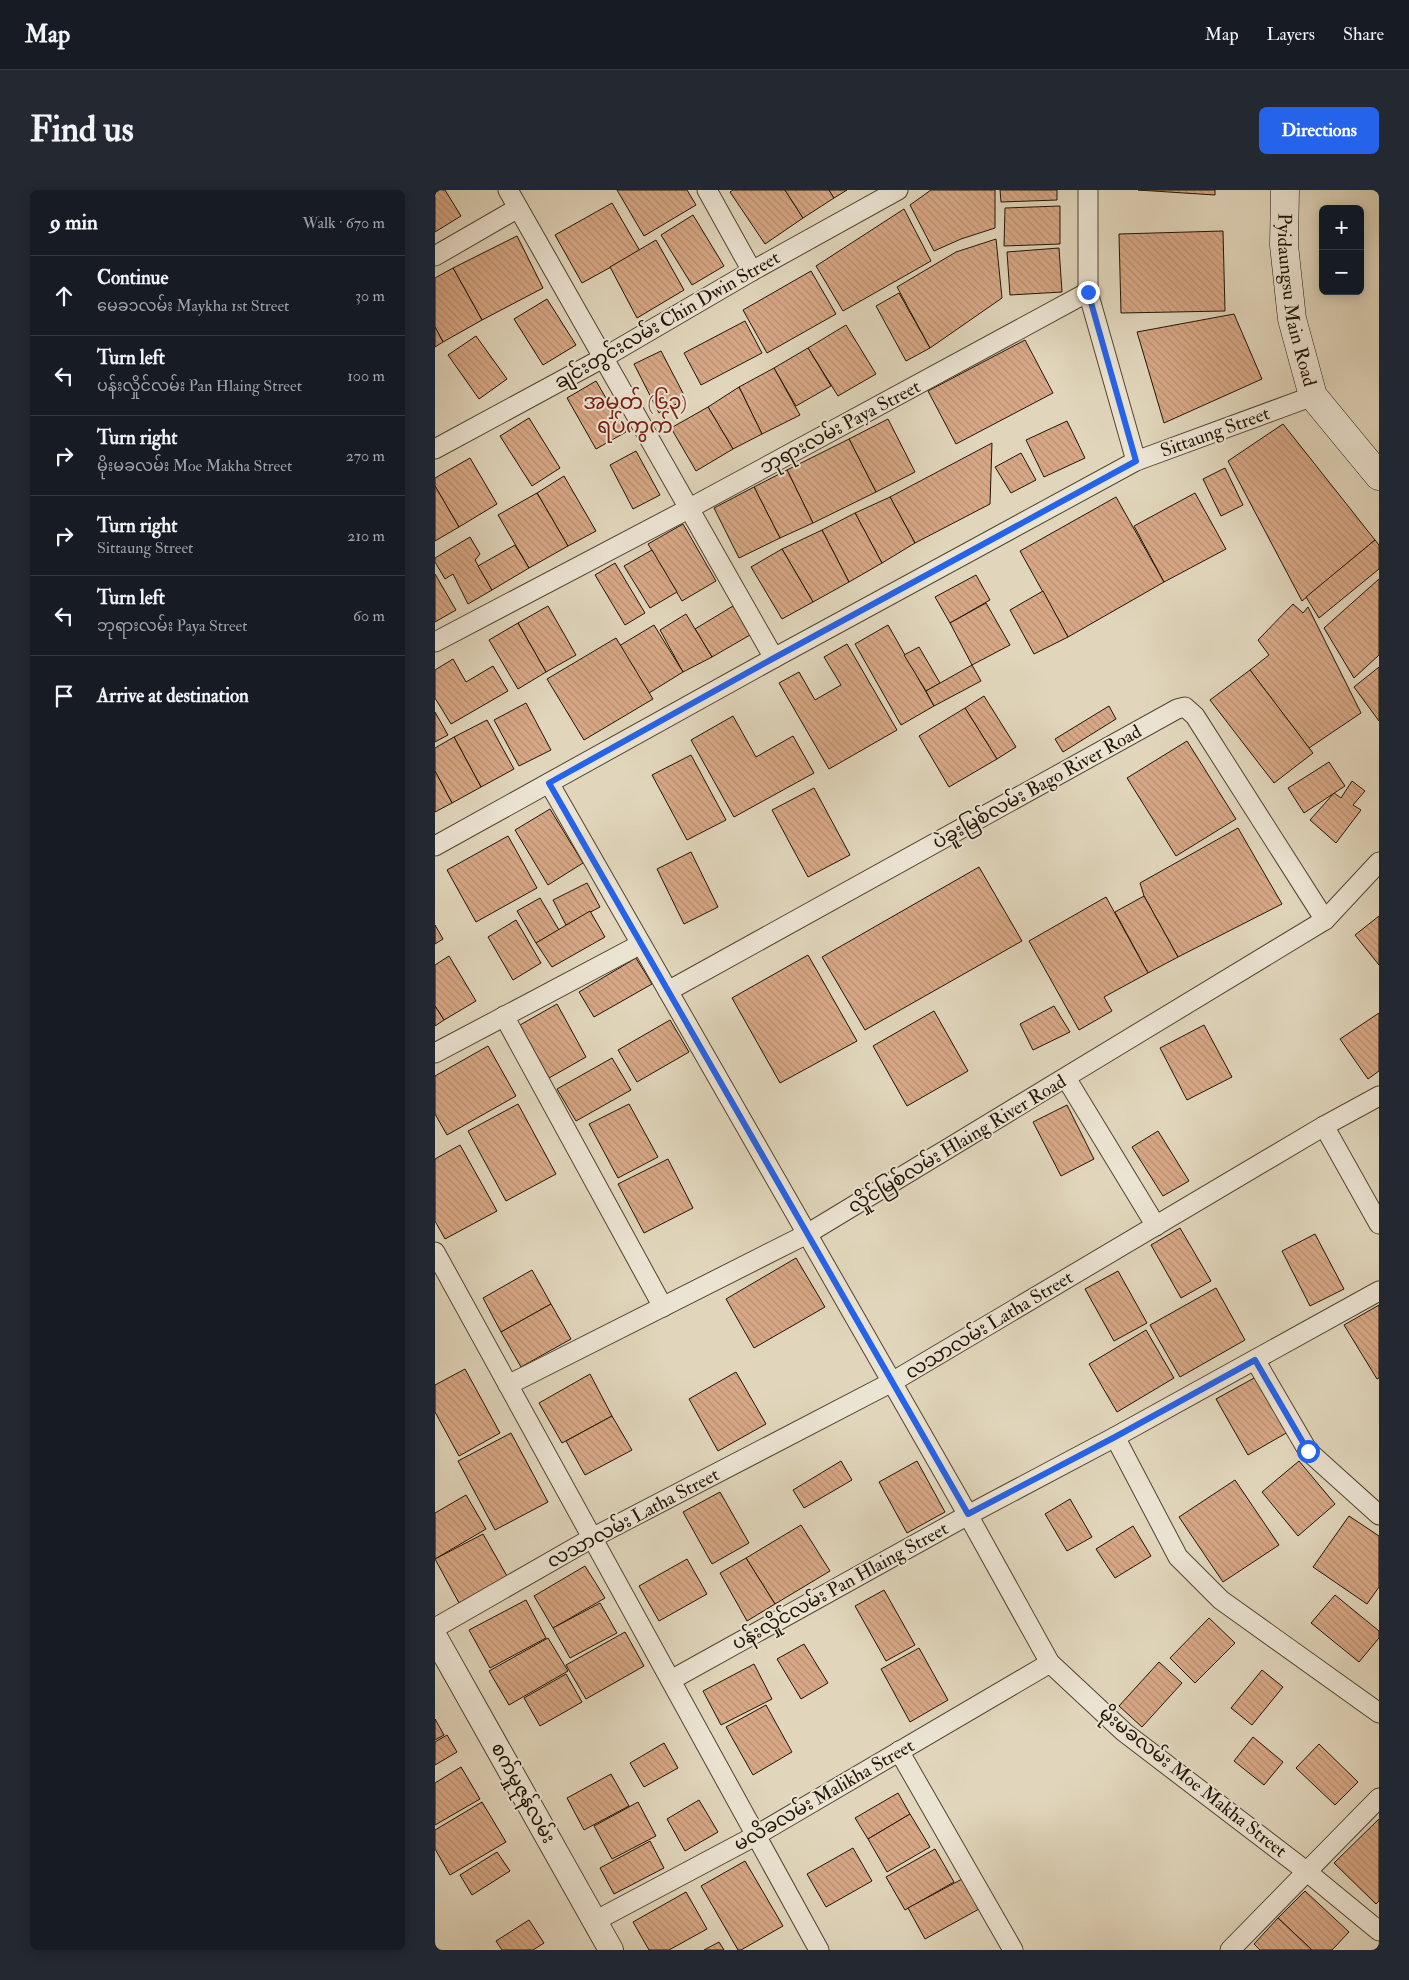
<!DOCTYPE html>
<html lang="en">
<head>
<meta charset="utf-8">
<style>
  :root { --surface:#171b24; --page:#242831; --text:#f1f3f6; --muted:#9ea1a6; --line:#363941; --accent:#2563eb }
  body { margin:0; font-family:"IM FELL Double Pica","Noto Sans Myanmar",serif; background:var(--page); color:var(--text) }
  .controls { position:absolute; right:15px; top:15px; display:grid; overflow:hidden; border-radius:8px; box-shadow:0 2px 12px #0003 }
  .controls button { width:45px; height:45px; display:grid; place-items:center; padding:0; border:0; border-bottom:1px solid var(--line); background:var(--surface); color:var(--text); font:25px sans-serif }
  .stop { position:absolute; width:15px; height:15px; margin:-11px; border:4px solid #2563eb; border-radius:50%; background:#fff }
  .stop.end { background:#2563eb; border-color:#fff; box-shadow:0 1px 5px #0008 }
  .list { margin:0; padding:0; list-style:none }
  h2 { display:flex; justify-content:space-between; align-items:center; height:65px; margin:0; padding:0 20px; font-size:21px }
  h2 small { font-size:16px; font-weight:400; color:var(--muted) }
  .list li { display:grid; grid-template-columns:32px 1fr auto; gap:15px; align-items:center; box-sizing:border-box; height:80px; padding:0 20px; border-top:1px solid var(--line) }
  .list b { display:block; font-size:19px; white-space:nowrap }
  .list p { margin:0; font-size:16px; white-space:nowrap; color:var(--muted) }
  .list em { font-size:16px; font-style:normal; color:var(--muted) }
  .icon { flex:none; width:28px; height:28px; fill:none; stroke:currentColor; stroke-width:2; stroke-linecap:round; stroke-linejoin:round }
  .map { position:relative; flex:none; width:944px; height:1760px; overflow:hidden; border-radius:8px }
  header { display:flex; align-items:center; gap:30px; box-sizing:border-box; height:70px; padding:0 25px; background:var(--surface); border-bottom:1px solid var(--line) }
  header strong { font-size:24px }
  nav { display:flex; gap:28px; margin-inline-start:auto; font-size:18px }
  .intro { display:flex; align-items:center; justify-content:space-between; box-sizing:border-box; height:120px; padding:0 30px }
  h1 { margin:0; font-size:35px }
  .button { padding:12px 22px; border-radius:8px; background:var(--accent); color:#fff; font-size:18px; font-weight:700 }
  main { display:flex; gap:30px; padding:0 30px }
  aside { flex:1; background:var(--surface); border-radius:8px; box-shadow:0 2px 12px #0003 }
  .map>svg:first-child { display:block }
</style>
</head>
<body>
<header>
<strong>Map</strong>
<nav><a>Map</a><a>Layers</a><a>Share</a></nav>
</header>
<div class="intro"><h1>Find us</h1><a class="button">Directions</a></div>
<main>
<aside>
<h2>9 min<small>Walk · 670 m</small></h2>
<ul class="list">
<li><svg class="icon" aria-label="ahead" viewBox="0 0 24 24"><path d="M12 20V5M6 11l6-6 6 6"/></svg><div><b>Continue</b><p>မေခ၁လမ်း Maykha 1st Street</p></div><em>30 m</em></li>
<li><svg class="icon" aria-label="left" viewBox="0 0 24 24"><path d="M17 20v-9H6M10 6l-5 5 5 5"/></svg><div><b>Turn left</b><p>ပန်းလှိုင်လမ်း Pan Hlaing Street</p></div><em>100 m</em></li>
<li><svg class="icon" aria-label="right" viewBox="0 0 24 24"><path d="M7 20v-9h11M14 6l5 5-5 5"/></svg><div><b>Turn right</b><p>မိုးမခလမ်း Moe Makha Street</p></div><em>270 m</em></li>
<li><svg class="icon" aria-label="right" viewBox="0 0 24 24"><path d="M7 20v-9h11M14 6l5 5-5 5"/></svg><div><b>Turn right</b><p>Sittaung Street</p></div><em>210 m</em></li>
<li><svg class="icon" aria-label="left" viewBox="0 0 24 24"><path d="M17 20v-9H6M10 6l-5 5 5 5"/></svg><div><b>Turn left</b><p>ဘုရားလမ်း Paya Street</p></div><em>60 m</em></li>
<li><svg class="icon" aria-label="arrive" viewBox="0 0 24 24"><path d="M6 21V4h12l-3 4 3 4H6"/></svg><div><b>Arrive at destination</b></div></li>
</ul>
</aside>
<div class="map">
<svg width="944" height="1760" viewBox="0 0 944 1760">
  <defs>
    <pattern id="building-back-hatch" width="6" height="6" patternUnits="userSpaceOnUse" patternTransform="scale(1.25)"><rect width="6" height="6" fill="#d8a886"/><path d="M-1 5l2 2M0 0l6 6M5-1l2 2" fill="none" stroke="#b99072"/></pattern>
  </defs>
  <rect width="100%" height="100%" fill="#e1d6bc"/>
  <filter id="stains"><feTurbulence type="fractalNoise" baseFrequency=".004" numOctaves="4"/><feColorMatrix values="0 0 0 0 .2 0 0 0 0 .09 0 0 0 0 .02 0 0 0 .5 -.17"/></filter>
  <radialGradient id="worn" r=".72"><stop offset=".6" stop-color="#630" stop-opacity="0"/><stop offset="1" stop-color="#630" stop-opacity=".3"/></radialGradient>
  <g fill="url(#building-back-hatch)" stroke="#211504">
    <path d="M0,0H10L26,26L0,42Z"/>
    <path d="M182,0H252L261,15L209,46Z"/>
    <path d="M298,0H350L368,28L330,54L295,2Z"/>
    <path d="M350,0H394L399,8L368,28Z"/>
    <path d="M394,0H412L399,8Z"/>
    <path d="M496,0H560V38L526,49L499,61L475,15Z"/>
    <path d="M565,0H622V10L566,12Z"/>
    <path d="M703,0H780V5Z"/>
    <path d="M177,13L205,61L147,93L120,45Z"/>
    <path d="M625,16V54L569,56L570,18Z"/>
    <path d="M469,19L496,71L408,121L381,76Z"/>
    <path d="M258,25L289,76L257,95L226,45Z"/>
    <path d="M788,41L790,121L686,123L684,44Z"/>
    <path d="M82,46L108,98L47,130L18,78Z"/>
    <path d="M561,49L567,108L495,158L462,97L521,62Z"/>
    <path d="M221,50L249,100L202,128L175,77Z"/>
    <path d="M624,58L627,102L575,105L572,62Z"/>
    <path d="M18,78L47,130L8,152L0,137V88Z"/>
    <path d="M376,81L401,124L332,163L308,120Z"/>
    <path d="M464,103L495,158L471,171L441,116Z"/>
    <path d="M112,109L141,155L108,175L79,129Z"/>
    <path d="M799,124L827,189L729,233L702,142Z"/>
    <path d="M310,131L327,163L266,195L249,163Z"/>
    <path d="M411,135L441,184L403,206L373,158Z"/>
    <path d="M0,137L8,152L0,157Z"/>
    <path d="M41,146L72,189L44,209L13,165Z"/>
    <path d="M590,150L618,203L521,254L493,201Z"/>
    <path d="M373,158L396,196L361,216L339,178Z"/>
    <path d="M226,161L251,209L224,223L199,174Z"/>
    <path d="M339,178L365,225L327,244L304,197Z"/>
    <path d="M161,191L191,242L161,259L132,208Z"/>
    <path d="M304,197L327,244L298,259L273,217Z"/>
    <path d="M273,217L298,259L261,281L236,238Z"/>
    <path d="M94,228L125,278L97,296L65,246Z"/>
    <path d="M453,229L480,282L441,302L414,249Z"/>
    <path d="M632,231L650,268L609,287L591,250Z"/>
    <path d="M848,234L940,350L867,411L793,271Z"/>
    <path d="M414,249L441,302L378,333L352,280Z"/>
    <path d="M557,253L555,314L480,353L455,307Z"/>
    <path d="M201,261L225,305L198,319L175,275Z"/>
    <path d="M586,263L601,290L576,303L560,277Z"/>
    <path d="M35,268L62,314L24,337L0,296V288Z"/>
    <path d="M790,278L808,315L786,326L768,289Z"/>
    <path d="M352,280L378,333L345,348L319,297Z"/>
    <path d="M129,286L161,341L133,356L102,303Z"/>
    <path d="M0,296L24,337L0,351Z"/>
    <path d="M319,297L345,348L304,368L279,318Z"/>
    <path d="M102,303L133,356L94,378L63,325Z"/>
    <path d="M760,303L791,359L729,392L699,336Z"/>
    <path d="M455,307L480,353L447,373L420,323Z"/>
    <path d="M681,307L729,392L633,447L585,361Z"/>
    <path d="M420,323L447,373L414,392L387,340Z"/>
    <path d="M248,334L281,391L247,411L213,354Z"/>
    <path d="M387,340L414,392L378,412L347,359Z"/>
    <path d="M35,347L45,364L40,370L57,400L33,414L18,384L10,389L0,372V368Z"/>
    <path d="M940,350L944,355V379L884,428L871,407Z"/>
    <path d="M80,355L94,378L57,400L43,376Z"/>
    <path d="M347,359L378,412L347,429L316,377Z"/>
    <path d="M217,360L242,402L215,418L189,376Z"/>
    <path d="M180,373L210,423L190,435L160,385Z"/>
    <path d="M0,384L21,420L0,432Z"/>
    <path d="M541,385L555,410L515,433L500,407Z"/>
    <path d="M944,389V465L919,488L889,438Z"/>
    <path d="M608,401L633,447L599,464L575,420Z"/>
    <path d="M551,413L575,455L537,475L515,433Z"/>
    <path d="M858,414L868,423L873,417L926,523L874,558L815,480L834,465L823,450Z"/>
    <path d="M113,416L141,465L111,482L83,433Z"/>
    <path d="M298,416L315,445L277,467L260,439Z"/>
    <path d="M251,424L277,467L248,482L225,440Z"/>
    <path d="M83,433L111,482L83,499L54,450Z"/>
    <path d="M219,435L248,482L214,503L184,456Z"/>
    <path d="M453,435L499,516L466,535L420,454Z"/>
    <path d="M181,448L218,509L149,550L112,489Z"/>
    <path d="M412,454L462,540L394,579L344,493L364,482L380,510L406,495L389,467Z"/>
    <path d="M484,457L505,493L491,501L469,465Z"/>
    <path d="M18,469L31,492L58,476L73,501L16,534L0,508V480Z"/>
    <path d="M537,475L546,491L499,516L491,501Z"/>
    <path d="M944,477V531L919,497Z"/>
    <path d="M815,480L878,563L839,593L775,510Z"/>
    <path d="M549,506L581,557L562,569L530,518Z"/>
    <path d="M91,513L116,560L84,576L59,530Z"/>
    <path d="M674,516L681,529L628,562L620,549Z"/>
    <path d="M530,518L562,569L514,597L484,546Z"/>
    <path d="M0,522L13,545L0,552Z"/>
    <path d="M298,526L321,567L358,546L379,583L299,627L256,550Z"/>
    <path d="M52,530L79,579L46,597L19,547Z"/>
    <path d="M19,547L46,597L17,613L0,581V558Z"/>
    <path d="M752,551L801,629L741,666L692,588Z"/>
    <path d="M256,565L291,630L252,650L217,585Z"/>
    <path d="M894,572L910,596L869,623L853,598Z"/>
    <path d="M0,581L17,613L0,622Z"/>
    <path d="M917,591L930,601L918,615L926,620L901,653L875,630L899,603L906,608Z"/>
    <path d="M379,598L415,665L373,687L337,620Z"/>
    <path d="M115,619L148,673L113,695L80,640Z"/>
    <path d="M803,638L847,714L743,767L709,706L705,693Z"/>
    <path d="M73,646L102,698L41,732L12,680Z"/>
    <path d="M256,662L283,717L249,734L222,679Z"/>
    <path d="M544,677L587,751L430,840L387,767Z"/>
    <path d="M152,693L165,717L131,735L118,710Z"/>
    <path d="M709,706L743,767L713,783L680,722Z"/>
    <path d="M671,707L713,783L669,807L677,821L644,840L594,751Z"/>
    <path d="M105,708L124,740L101,753L82,721Z"/>
    <path d="M155,721L170,747L117,777L101,753Z"/>
    <path d="M944,726V775L920,745Z"/>
    <path d="M81,730L106,773L78,790L53,747Z"/>
    <path d="M0,735L8,749L0,754Z"/>
    <path d="M373,765L422,851L345,893L297,808Z"/>
    <path d="M14,766L41,811L9,830L0,816V775Z"/>
    <path d="M201,768L217,794L159,827L144,802Z"/>
    <path d="M122,814L151,867L114,888L85,835Z"/>
    <path d="M0,816L9,830L0,836Z"/>
    <path d="M619,816L635,842L598,860L585,834Z"/>
    <path d="M499,821L533,881L472,916L438,856Z"/>
    <path d="M944,823V881L933,889L905,849Z"/>
    <path d="M235,830L254,862L202,892L183,860Z"/>
    <path d="M769,835L797,887L752,910L725,858Z"/>
    <path d="M53,856L81,906L12,945L0,924V886Z"/>
    <path d="M177,868L196,900L141,931L122,899Z"/>
    <path d="M83,914L121,984L71,1011L33,941Z"/>
    <path d="M194,914L223,967L183,988L154,934Z"/>
    <path d="M632,915L659,969L626,986L598,932Z"/>
    <path d="M723,941L754,991L728,1006L697,957Z"/>
    <path d="M25,955L62,1021L10,1049L0,1031V969Z"/>
    <path d="M233,969L258,1018L209,1043L183,994Z"/>
    <path d="M745,1038L776,1091L746,1108L716,1055Z"/>
    <path d="M880,1044L909,1099L875,1116L847,1061Z"/>
    <path d="M361,1068L390,1117L319,1158L291,1109Z"/>
    <path d="M97,1080L116,1114L66,1142L48,1108Z"/>
    <path d="M683,1081L712,1133L679,1151L650,1099Z"/>
    <path d="M781,1098L810,1150L745,1187L715,1135Z"/>
    <path d="M116,1114L136,1149L86,1177L66,1142Z"/>
    <path d="M944,1115V1188L942,1189L909,1135Z"/>
    <path d="M711,1140L739,1188L682,1222L654,1174Z"/>
    <path d="M30,1179L65,1243L24,1266L0,1222V1195Z"/>
    <path d="M301,1182L331,1234L283,1261L254,1209Z"/>
    <path d="M155,1184L177,1226L127,1253L104,1213Z"/>
    <path d="M821,1187L853,1242L813,1265L781,1209Z"/>
    <path d="M177,1226L197,1260L150,1285L131,1251Z"/>
    <path d="M76,1243L113,1312L60,1340L23,1271Z"/>
    <path d="M406,1271L417,1290L369,1318L358,1300Z"/>
    <path d="M482,1271L510,1322L472,1343L444,1292Z"/>
    <path d="M864,1271L900,1314L863,1346L827,1302Z"/>
    <path d="M800,1290L844,1355L788,1392L744,1327Z"/>
    <path d="M285,1302L314,1353L277,1374L248,1322Z"/>
    <path d="M31,1305L51,1339L0,1369V1323Z"/>
    <path d="M635,1309L657,1347L632,1361L610,1324Z"/>
    <path d="M914,1326L944,1346V1397L932,1414L878,1377Z"/>
    <path d="M366,1335L395,1381L340,1414L311,1368Z"/>
    <path d="M698,1336L716,1366L680,1388L661,1359Z"/>
    <path d="M48,1344L72,1386L24,1413L0,1369Z"/>
    <path d="M311,1368L340,1414L312,1431L285,1383Z"/>
    <path d="M252,1369L272,1404L224,1431L204,1396Z"/>
    <path d="M150,1376L170,1408L118,1438L99,1406Z"/>
    <path d="M449,1400L480,1455L451,1471L420,1416Z"/>
    <path d="M900,1405L944,1441V1448L924,1472L876,1433Z"/>
    <path d="M91,1410L111,1448L55,1478L34,1440Z"/>
    <path d="M165,1413L182,1443L135,1468L118,1438Z"/>
    <path d="M774,1428L800,1453L760,1493L735,1468Z"/>
    <path d="M190,1442L209,1476L151,1509L131,1475Z"/>
    <path d="M113,1448L133,1481L74,1515L54,1481Z"/>
    <path d="M369,1454L393,1493L366,1509L342,1469Z"/>
    <path d="M484,1458L513,1510L475,1532L446,1479Z"/>
    <path d="M724,1472L747,1493L707,1537L684,1516Z"/>
    <path d="M319,1474L337,1509L286,1535L268,1501Z"/>
    <path d="M827,1480L848,1497L817,1535L796,1518Z"/>
    <path d="M131,1484L147,1512L105,1536L89,1508Z"/>
    <path d="M331,1515L357,1562L318,1585L291,1537Z"/>
    <path d="M0,1529L9,1545L0,1550Z"/>
    <path d="M12,1545L22,1562L0,1575V1552Z"/>
    <path d="M818,1547L848,1572L829,1595L799,1571Z"/>
    <path d="M229,1553L243,1578L209,1597L195,1573Z"/>
    <path d="M884,1554L923,1592L900,1615L861,1578Z"/>
    <path d="M26,1577L45,1609L0,1635V1593Z"/>
    <path d="M176,1584L194,1616L149,1640L132,1608Z"/>
    <path d="M463,1603L475,1624L433,1649L420,1628Z"/>
    <path d="M264,1610L283,1642L250,1661L232,1629Z"/>
    <path d="M47,1612L71,1652L15,1685L0,1659V1640Z"/>
    <path d="M203,1612L221,1646L177,1669L159,1636Z"/>
    <path d="M475,1624L495,1657L452,1682L433,1649Z"/>
    <path d="M944,1629V1711L941,1714L899,1673Z"/>
    <path d="M215,1651L229,1678L179,1704L165,1678Z"/>
    <path d="M418,1658L437,1691L391,1717L372,1684Z"/>
    <path d="M500,1659L519,1692L470,1720L451,1687Z"/>
    <path d="M62,1662L75,1681L37,1705L25,1685Z"/>
    <path d="M310,1671L348,1736L306,1760H303L266,1696Z"/>
    <path d="M527,1689L544,1719L490,1749L473,1718Z"/>
    <path d="M870,1701L914,1742L897,1760H877L843,1728Z"/>
    <path d="M251,1702L272,1739L234,1760H214L198,1732Z"/>
    <path d="M843,1728L877,1760H825L819,1754Z"/>
    <path d="M94,1730L109,1753L98,1760H67L61,1751Z"/>
    <path d="M284,1752L289,1760H269Z"/>
  </g>
  <g fill="none" stroke-linecap="round" stroke-linejoin="round">
    <g stroke="#514532" stroke-width="21">
      <g id="minor">
        <path d="M73,0L339,468"/>
        <path d="M272,0L317,81"/>
        <path d="M653,0V102"/>
        <path d="M0,66L83,18"/>
        <path d="M0,259L168,168L317,81L463,0"/>
        <path d="M0,452L255,318L653,102L701,271"/>
        <path d="M114,593L533,1325L615,1473L689,1542L871,1681L944,1741"/>
        <path d="M0,656L339,468L701,271L878,206"/>
        <path d="M233,801L742,519L750,517L760,526L890,730"/>
        <path d="M69,826L228,1117"/>
        <path d="M0,863L206,754"/>
        <path d="M631,888L721,1036"/>
        <path d="M889,936L944,1034"/>
        <path d="M0,1062L384,1760"/>
        <path d="M820,1170L873,1261L944,1325"/>
        <path d="M73,1195L372,1044L890,730L944,672"/>
        <path d="M680,1247L743,1367L786,1410L944,1523"/>
        <path d="M0,1438L157,1348L457,1192L889,936L944,906"/>
        <path d="M236,1490L533,1325L680,1247L944,1101"/>
        <path d="M464,1561L578,1760"/>
        <path d="M160,1731L320,1646L615,1473"/>
        <path d="M795,1760L944,1608"/>
      </g>
    </g>
    <g stroke="#514532" stroke-width="26">
      <path id="tertiary" d="M0,1447L176,1760"/>
    </g>
    <g stroke="#211504" stroke-width="29">
      <g id="secondary">
        <path id="s1" d="M850,0L849,55L857,129L878,206L944,286"/>
      </g>
    </g>
    <use href="#minor" stroke="#ece4d3" stroke-width="19"/>
    <use href="#tertiary" stroke="#ece4d3" stroke-width="24"/>
    <use href="#secondary" stroke="#ece4d3" stroke-width="28"/>
  </g>
  <g fill="none" stroke-linecap="round" stroke-linejoin="round">
    <path stroke="#2563eb" stroke-width="6" d="M653,102L701,271L339,468L114,593L533,1324L680,1247L820,1170L873,1261"/>
  </g>
  <g text-anchor="middle" dominant-baseline="central" stroke-width="4" stroke-linejoin="round" paint-order="stroke">
    <g font-size="19" fill="#211504" stroke="#ece4d3">
      <text stroke="none"><textPath href="#s1" startOffset="111">Pyidaungsu Main Road</textPath></text>
      <text transform="translate(232 130) rotate(-30)">ချင်းတွင်းလမ်း Chin Dwin Street</text>
      <text transform="translate(405 237) rotate(-28)">ဘုရားလမ်း Paya Street</text>
      <text transform="translate(780 242) rotate(-20)">Sittaung Street</text>
      <text transform="translate(602 597) rotate(-29)">ပဲခူးမြစ်လမ်း Bago River Road</text>
      <text transform="translate(522 954) rotate(-31)">လှိုင်မြစ်လမ်း Hlaing River Road</text>
      <text transform="translate(554 1135) rotate(-31)">လသာလမ်း Latha Street</text>
      <text transform="translate(198 1328) rotate(-28)">လသာလမ်း Latha Street</text>
      <text transform="translate(405 1396) rotate(-29)">ပန်းလှိုင်လမ်း Pan Hlaing Street</text>
      <text transform="translate(758 1592) rotate(38)">မိုးမခလမ်း Moe Makha Street</text>
      <text transform="translate(88 1603) rotate(61)">စက်မှုဇုန်လမ်း</text>
      <text transform="translate(389 1605) rotate(-30)">မလိခလမ်း Malikha Street</text>
    </g>
    <g font-size="21" fill="#7a1f14" stroke="#ece4d3">
      <text x="200" y="212">အမှတ် (၆၃)<tspan x="200" dy="24">ရပ်ကွက်</tspan></text>
    </g>
  </g>
  <rect width="100%" height="100%" filter="url(#stains)"/>
  <rect width="100%" height="100%" fill="url(#worn)"/>
</svg>
<div class="controls">
<button>+</button>
<button>−</button>
</div>
<div class="stop" style="left:873px;top:1261px"></div>
<div class="stop end" style="left:653px;top:102px"></div>
</div>
</main>
</body>
</html>
